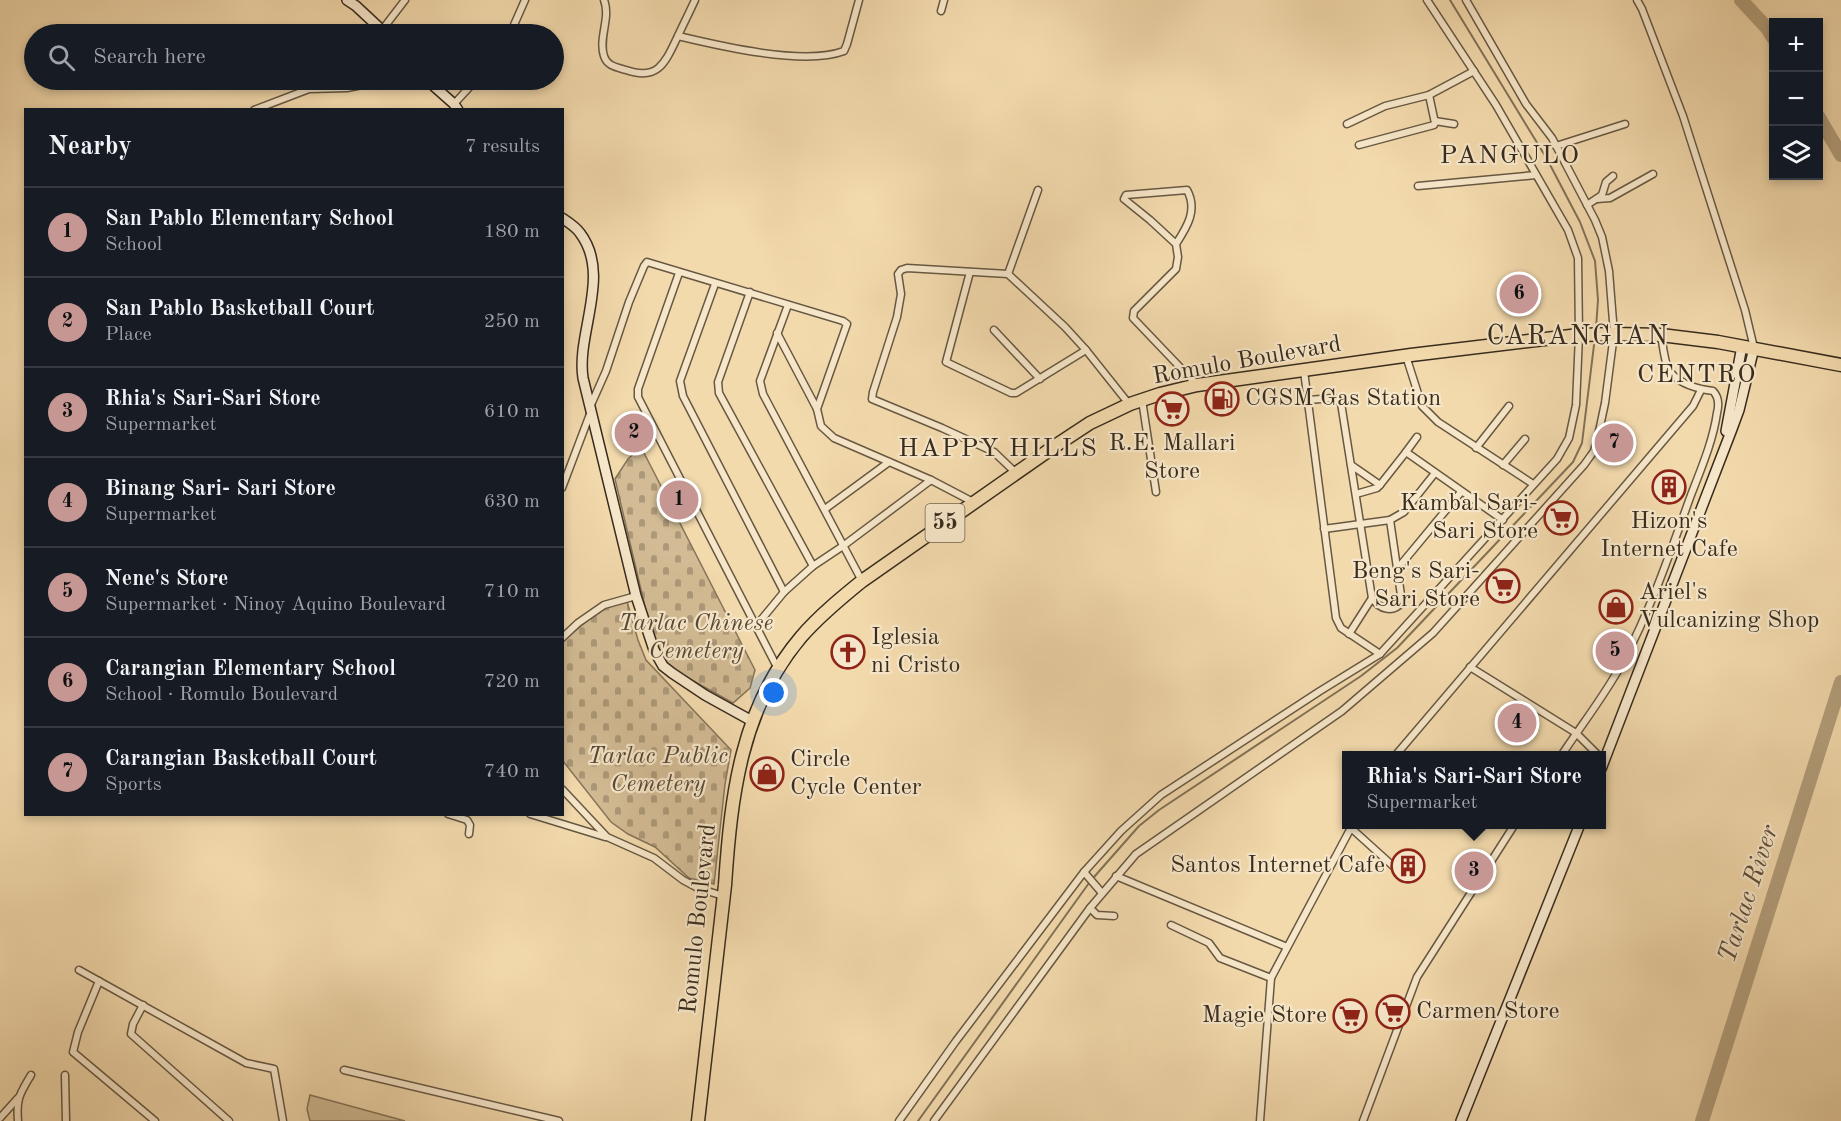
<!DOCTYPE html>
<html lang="en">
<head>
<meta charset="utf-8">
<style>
  :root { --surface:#171b24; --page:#20242c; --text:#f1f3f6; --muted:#9ea1a6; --line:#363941; --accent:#c59692 }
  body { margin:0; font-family:"Old Standard TT",serif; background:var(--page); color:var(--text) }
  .controls { position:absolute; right:18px; top:18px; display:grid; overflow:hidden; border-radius:0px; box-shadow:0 3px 9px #0003 }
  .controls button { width:54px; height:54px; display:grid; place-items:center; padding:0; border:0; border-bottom:2px solid var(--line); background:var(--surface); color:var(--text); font:30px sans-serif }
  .you { position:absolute; left:774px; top:693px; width:21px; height:21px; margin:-15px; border:4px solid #fff; border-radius:50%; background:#1a73e8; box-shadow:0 0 0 9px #1a73e833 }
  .badge { display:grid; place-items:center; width:39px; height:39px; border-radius:50%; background:var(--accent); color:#111; font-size:20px; font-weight:700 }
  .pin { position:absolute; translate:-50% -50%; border:3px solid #fff; box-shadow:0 2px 6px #0006 }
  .popup { position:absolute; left:1342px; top:751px; width:264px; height:78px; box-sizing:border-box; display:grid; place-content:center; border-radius:0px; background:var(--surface); filter:drop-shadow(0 2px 4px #0005); font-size:20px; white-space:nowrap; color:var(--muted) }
  .popup b { font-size:22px; color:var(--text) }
  .popup::after { content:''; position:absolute; left:50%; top:100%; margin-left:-12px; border:12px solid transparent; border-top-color:var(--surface) }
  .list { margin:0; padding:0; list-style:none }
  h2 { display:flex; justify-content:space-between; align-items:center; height:78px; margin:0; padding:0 24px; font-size:26px }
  h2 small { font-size:20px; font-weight:400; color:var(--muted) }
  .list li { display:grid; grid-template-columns:39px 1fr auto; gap:18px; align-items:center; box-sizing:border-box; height:90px; padding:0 24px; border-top:2px solid var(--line) }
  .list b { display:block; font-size:22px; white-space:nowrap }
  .list p { margin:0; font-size:20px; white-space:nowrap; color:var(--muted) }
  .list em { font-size:20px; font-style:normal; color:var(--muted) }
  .icon { flex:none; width:33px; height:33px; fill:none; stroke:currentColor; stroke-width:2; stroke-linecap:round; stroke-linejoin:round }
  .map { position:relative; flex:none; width:1841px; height:1121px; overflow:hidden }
  .search { position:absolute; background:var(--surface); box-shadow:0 3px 9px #0003; left:24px; top:24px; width:540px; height:66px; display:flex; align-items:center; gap:15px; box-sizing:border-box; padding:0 21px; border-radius:33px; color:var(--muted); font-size:22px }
  .panel { position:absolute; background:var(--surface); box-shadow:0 3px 9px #0003; left:24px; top:108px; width:540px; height:708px; border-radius:0px }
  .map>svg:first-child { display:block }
</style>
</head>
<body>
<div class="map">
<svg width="1841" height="1121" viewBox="0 0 1841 1121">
  <defs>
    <pattern id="cemetery-stones" width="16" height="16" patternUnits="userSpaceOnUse" patternTransform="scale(1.5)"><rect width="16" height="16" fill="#d3bc95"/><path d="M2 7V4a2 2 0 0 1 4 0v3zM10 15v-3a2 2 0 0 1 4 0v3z" fill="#ac9979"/></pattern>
  </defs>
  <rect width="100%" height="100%" fill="#f3daad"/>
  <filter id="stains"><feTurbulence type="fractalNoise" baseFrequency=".00333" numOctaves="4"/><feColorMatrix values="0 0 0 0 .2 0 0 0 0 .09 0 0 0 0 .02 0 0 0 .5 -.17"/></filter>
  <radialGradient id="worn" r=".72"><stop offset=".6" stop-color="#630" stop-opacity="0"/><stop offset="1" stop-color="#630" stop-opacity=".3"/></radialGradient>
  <g fill="url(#cemetery-stones)" stroke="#86745a" stroke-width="1.5">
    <path d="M641,447L755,670L750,688L733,703L670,668L659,648L650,628L615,479L628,459Z"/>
    <path d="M626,598L638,640L646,660L731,750L725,784L714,884L689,878L655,847L628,834L611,822L563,761L562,642L609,602Z"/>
  </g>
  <path fill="#d3bc95" stroke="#86745a" stroke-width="1.5" d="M310,1095L405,1121H310L307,1109Z"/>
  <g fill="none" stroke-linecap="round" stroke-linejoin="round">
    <g stroke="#827156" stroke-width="2">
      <path d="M1450,0L1547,159L1580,222L1595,261L1598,300L1596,328"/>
      <path d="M1094,877L1139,826L1159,810L1361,676L1397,648L1573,462L1582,443L1594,345"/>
      <path d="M918,1121L1089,883"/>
    </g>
    <g stroke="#b39f7c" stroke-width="14">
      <path d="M1741,0L1767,28L1774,39"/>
      <path d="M1818,116L1841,155"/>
      <path d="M1702,1121L1841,682"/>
    </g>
    <g stroke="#675842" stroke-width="9">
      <g id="street">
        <path d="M604,0C611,18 598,38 604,56C607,66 616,67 626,70C658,81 665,63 677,38C683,25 689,13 695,0"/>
        <path d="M1637,0L1642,9L1683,116L1745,310L1754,348"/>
        <path d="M941,11L944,0"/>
        <path d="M382,30L405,0"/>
        <path d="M510,34L525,0"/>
        <path d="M678,36C720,46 804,66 844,51L847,44L859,0"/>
        <path d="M431,82L472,84"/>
        <path d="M454,104L476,80"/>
        <path d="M254,110L309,89L347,88L387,80"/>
        <path d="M1435,121L1454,124"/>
        <path d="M1347,124L1385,106L1429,95L1474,71"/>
        <path d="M1359,145L1434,125L1435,123L1429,95"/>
        <path d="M1556,146L1625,124"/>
        <path d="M1418,186L1536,175"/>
        <path d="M1597,199L1610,198L1653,174"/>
        <path d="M1587,205L1602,195L1606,182L1613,176"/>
        <path d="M1176,244C1187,227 1198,210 1187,190L1126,195L1124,199L1150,220L1176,244L1178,257L1176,269L1134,311L1133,318L1197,385"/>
        <path d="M970,272L946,362L1011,393H1016L1086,350"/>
        <path d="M679,273L638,389V397L778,669"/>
        <path d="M1008,274L1038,190"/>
        <path d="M715,284L680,381L683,396L784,592"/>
        <path d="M750,292L718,382L719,393L813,566"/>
        <path d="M788,305L760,381L763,394L862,581"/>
        <path d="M994,330L1040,379"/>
        <path d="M777,333L817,409L821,426L834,438L931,480L973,502"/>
        <path d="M1406,356L1422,406L1438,422L1533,484"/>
        <path d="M1304,371L1336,618L1341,628L1380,654"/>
        <path d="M1142,400L1156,492"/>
        <path d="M1308,400L1334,398L1341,403L1372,598C1379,609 1393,614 1402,602L1390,520"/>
        <path d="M590,407L606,371L629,302L644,266L647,262L843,321L847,324L817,409"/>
        <path d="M1476,448L1509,406"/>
        <path d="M1406,452L1417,437"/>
        <path d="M1351,465L1380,485"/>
        <path d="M1503,465L1525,439"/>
        <path d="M1016,473L994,452L942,428L872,399L873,392L897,317L901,294L898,274L901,270L907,268L1008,274L1065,327L1086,350L1129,404"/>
        <path d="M562,488L590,414"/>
        <path d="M1356,494L1377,488L1380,485L1406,452L1503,520"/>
        <path d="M825,509L889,462"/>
        <path d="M1324,529L1390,520L1404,512L1435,473"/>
        <path d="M1398,568L1461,492"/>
        <path d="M756,626L784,592L813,566L843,546L931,480"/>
        <path d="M1349,634L1372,598"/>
        <path d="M562,638L578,623L604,605L636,596"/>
        <path d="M1470,667L1576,733L1599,756"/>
        <path d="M1395,756L1693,406L1701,390"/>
        <path d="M1561,756C1582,724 1606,694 1624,660C1651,609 1671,550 1691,495C1701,469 1713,441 1717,413C1719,405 1719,397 1713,391C1698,389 1676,384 1668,368C1664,359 1663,346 1661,335"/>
        <path d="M562,789L607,837L654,858L683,880L698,888L723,896"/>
        <path d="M448,814L467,820L470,825L469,834"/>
        <path d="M530,814L605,837"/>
        <path d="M1463,824L1470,829"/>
        <path d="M1351,828L1393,866"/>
        <path d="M1084,872L1102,893"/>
        <path d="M1116,876L1287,947"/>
        <path d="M1090,908L1097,915L1114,916"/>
        <path d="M1171,925L1209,943L1220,958L1271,978"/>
        <path d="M79,970L246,1063L274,1069L283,1121"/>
        <path d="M99,981L78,1032L73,1052L155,1121"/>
        <path d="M143,1005L133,1024L131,1034L229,1121"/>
        <path d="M344,1070L559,1121"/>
        <path d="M65,1075L66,1121"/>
        <path d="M0,1118L18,1098"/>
        <path d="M18,1121C16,1098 20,1094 31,1075"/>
        <path d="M899,1121L956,1041L1084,872L1121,831L1161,795L1320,691L1380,654L1557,459L1569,438L1576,405L1579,335L1578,258L1568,230L1496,105L1427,0"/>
        <path d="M934,1121L1090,908L1136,854L1342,711L1433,633L1584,465L1594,451L1598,436L1605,403L1614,334L1609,271L1602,237L1595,220L1552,138L1526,104L1466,0"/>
        <path d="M1260,1121L1271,978L1353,824"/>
        <path d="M1363,1121L1417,977L1515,824"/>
      </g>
    </g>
    <g stroke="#382c1e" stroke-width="12">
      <g id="secondary">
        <path d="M347,0L356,6L386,34"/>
        <path d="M427,80L454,104L458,110"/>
        <path d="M562,218C568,222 576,227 580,233C612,275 576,333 583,378L636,596L654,650L663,666L672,673L705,695L752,721"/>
        <path d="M1726,431L1742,346"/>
        <path d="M1601,769L1732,429L1739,410L1754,348"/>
        <path d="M1461,1121L1580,824"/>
      </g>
    </g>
    <g stroke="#382c1e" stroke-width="15">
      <path id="highway" d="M698,1121L725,885C731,795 741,708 801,637C819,616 841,598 862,581L1055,446L1090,423L1130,404L1160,394L1197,385L1411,355L1579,335L1614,334L1661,335L1718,342L1841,365"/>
    </g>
    <use href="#street" stroke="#f7e7ca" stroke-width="6"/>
    <use href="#secondary" stroke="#f7e7ca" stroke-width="9"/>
    <use href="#highway" stroke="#f3daad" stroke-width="12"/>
  </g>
  <defs>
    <g id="fuel-ring" transform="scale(1.725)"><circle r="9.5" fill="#f7e7ca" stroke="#8f2418" stroke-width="1.5"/><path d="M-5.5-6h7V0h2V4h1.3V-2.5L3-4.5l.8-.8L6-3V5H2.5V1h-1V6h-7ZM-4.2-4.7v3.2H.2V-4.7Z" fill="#8f2418"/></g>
    <g id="supermarket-ring" transform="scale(1.725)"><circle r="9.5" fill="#f7e7ca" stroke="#8f2418" stroke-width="1.5"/><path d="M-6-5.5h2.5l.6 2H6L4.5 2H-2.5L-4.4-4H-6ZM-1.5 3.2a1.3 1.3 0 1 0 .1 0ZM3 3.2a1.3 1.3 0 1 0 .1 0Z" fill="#8f2418"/></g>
    <g id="building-ring" transform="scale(1.725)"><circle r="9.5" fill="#f7e7ca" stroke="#8f2418" stroke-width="1.5"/><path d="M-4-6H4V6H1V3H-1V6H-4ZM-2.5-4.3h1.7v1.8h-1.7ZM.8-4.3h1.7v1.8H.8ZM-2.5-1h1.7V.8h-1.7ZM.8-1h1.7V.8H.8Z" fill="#8f2418"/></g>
    <g id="shop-ring" transform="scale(1.725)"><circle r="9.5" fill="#f7e7ca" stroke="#8f2418" stroke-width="1.5"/><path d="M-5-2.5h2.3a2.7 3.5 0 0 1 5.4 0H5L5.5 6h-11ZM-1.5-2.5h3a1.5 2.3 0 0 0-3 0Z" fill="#8f2418"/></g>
    <g id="church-ring" transform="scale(1.725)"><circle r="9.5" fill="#f7e7ca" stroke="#8f2418" stroke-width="1.5"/><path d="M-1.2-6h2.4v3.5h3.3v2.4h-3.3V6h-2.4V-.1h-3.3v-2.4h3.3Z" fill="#8f2418"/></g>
  </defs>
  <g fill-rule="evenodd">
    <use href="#fuel-ring" x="1222" y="399"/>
    <use href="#supermarket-ring" x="1172" y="409"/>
    <use href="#building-ring" x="1669" y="487"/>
    <use href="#supermarket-ring" x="1561" y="518"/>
    <use href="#supermarket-ring" x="1503" y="586"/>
    <use href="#shop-ring" x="1616" y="607"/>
    <use href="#church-ring" x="848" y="652"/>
    <use href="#shop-ring" x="767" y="774"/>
    <use href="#building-ring" x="1408" y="866"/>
    <use href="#supermarket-ring" x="1393" y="1012"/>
    <use href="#supermarket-ring" x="1350" y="1016"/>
  </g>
  <g text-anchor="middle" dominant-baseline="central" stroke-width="4.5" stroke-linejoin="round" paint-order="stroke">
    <rect fill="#f7e7ca" stroke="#716452" stroke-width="1.5" x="925.5" y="504" width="39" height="38" rx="4.5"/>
    <g font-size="22" font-weight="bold" fill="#382c1e">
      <text x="945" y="523">55</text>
    </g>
    <g font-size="24" fill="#382c1e" stroke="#f7e7ca">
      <text transform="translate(1247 361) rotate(-10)">Romulo Boulevard</text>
      <text transform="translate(699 919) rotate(-84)">Romulo Boulevard</text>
    </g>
    <g font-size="24" fill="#382c1e" stroke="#f7e7ca" text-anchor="start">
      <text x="1245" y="399">CGSM Gas Station</text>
      <text x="1172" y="444" text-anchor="middle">R.E. Mallari<tspan x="1172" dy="28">Store</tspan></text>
      <text x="1538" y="504" text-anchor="end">Kambal Sari-<tspan x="1538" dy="28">Sari Store</tspan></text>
      <text x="1669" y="522" text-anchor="middle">Hizon's<tspan x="1669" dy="28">Internet Cafe</tspan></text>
      <text x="1480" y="572" text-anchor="end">Beng's Sari-<tspan x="1480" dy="28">Sari Store</tspan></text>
      <text x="1639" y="593">Ariel's<tspan x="1639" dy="28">Vulcanizing Shop</tspan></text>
      <text x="871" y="638">Iglesia<tspan x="871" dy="28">ni Cristo</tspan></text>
      <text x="790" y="760">Circle<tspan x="790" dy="28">Cycle Center</tspan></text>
      <text x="1385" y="866" text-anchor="end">Santos Internet Cafe</text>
      <text x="1416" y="1012">Carmen Store</text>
      <text x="1327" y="1016" text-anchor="end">Magie Store</text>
    </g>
    <g font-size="24" font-style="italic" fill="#574936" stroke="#f7e7ca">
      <text x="696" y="624">Tarlac Chinese<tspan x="696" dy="28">Cemetery</tspan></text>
      <text x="658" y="757">Tarlac Public<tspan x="658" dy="28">Cemetery</tspan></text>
    </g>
    <g font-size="26" letter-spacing="1.5" fill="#382c1e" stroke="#f7e7ca">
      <text x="1510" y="156">PANGULO</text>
      <text x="1697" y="375">CENTRO</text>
      <text x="998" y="449">HAPPY HILLS</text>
    </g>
    <g font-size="26" font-style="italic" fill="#5d4e3a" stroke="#f7e7ca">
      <text transform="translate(1749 894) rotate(-72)">Tarlac River</text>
    </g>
    <g font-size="27" letter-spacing="1.5" fill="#382c1e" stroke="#f7e7ca">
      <text x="1578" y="336">CARANGIAN</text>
    </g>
  </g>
  <rect width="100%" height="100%" filter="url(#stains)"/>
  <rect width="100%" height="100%" fill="url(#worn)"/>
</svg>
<div class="controls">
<button>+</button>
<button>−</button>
<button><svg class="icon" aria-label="layers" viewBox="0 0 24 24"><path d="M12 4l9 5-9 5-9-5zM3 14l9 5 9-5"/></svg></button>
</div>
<div class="you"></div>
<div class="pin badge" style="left:679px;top:500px">1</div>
<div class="pin badge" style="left:634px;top:433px">2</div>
<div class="pin badge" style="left:1474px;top:871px">3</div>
<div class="popup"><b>Rhia's Sari-Sari Store</b>Supermarket</div>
<div class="pin badge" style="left:1517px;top:723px">4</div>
<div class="pin badge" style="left:1615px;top:651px">5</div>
<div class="pin badge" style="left:1519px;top:294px">6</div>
<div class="pin badge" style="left:1614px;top:443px">7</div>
<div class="search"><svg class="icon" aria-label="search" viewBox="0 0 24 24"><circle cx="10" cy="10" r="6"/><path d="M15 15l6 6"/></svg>Search here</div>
<section class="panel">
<h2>Nearby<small>7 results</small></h2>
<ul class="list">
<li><span class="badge">1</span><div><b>San Pablo Elementary School</b><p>School</p></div><em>180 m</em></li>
<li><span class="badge">2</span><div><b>San Pablo Basketball Court</b><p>Place</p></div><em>250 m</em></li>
<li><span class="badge">3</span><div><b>Rhia's Sari-Sari Store</b><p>Supermarket</p></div><em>610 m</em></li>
<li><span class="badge">4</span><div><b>Binang Sari- Sari Store</b><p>Supermarket</p></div><em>630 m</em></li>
<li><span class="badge">5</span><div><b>Nene's Store</b><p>Supermarket · Ninoy Aquino Boulevard</p></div><em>710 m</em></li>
<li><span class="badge">6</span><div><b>Carangian Elementary School</b><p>School · Romulo Boulevard</p></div><em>720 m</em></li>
<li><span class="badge">7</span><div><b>Carangian Basketball Court</b><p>Sports</p></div><em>740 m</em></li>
</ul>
</section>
</div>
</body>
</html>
